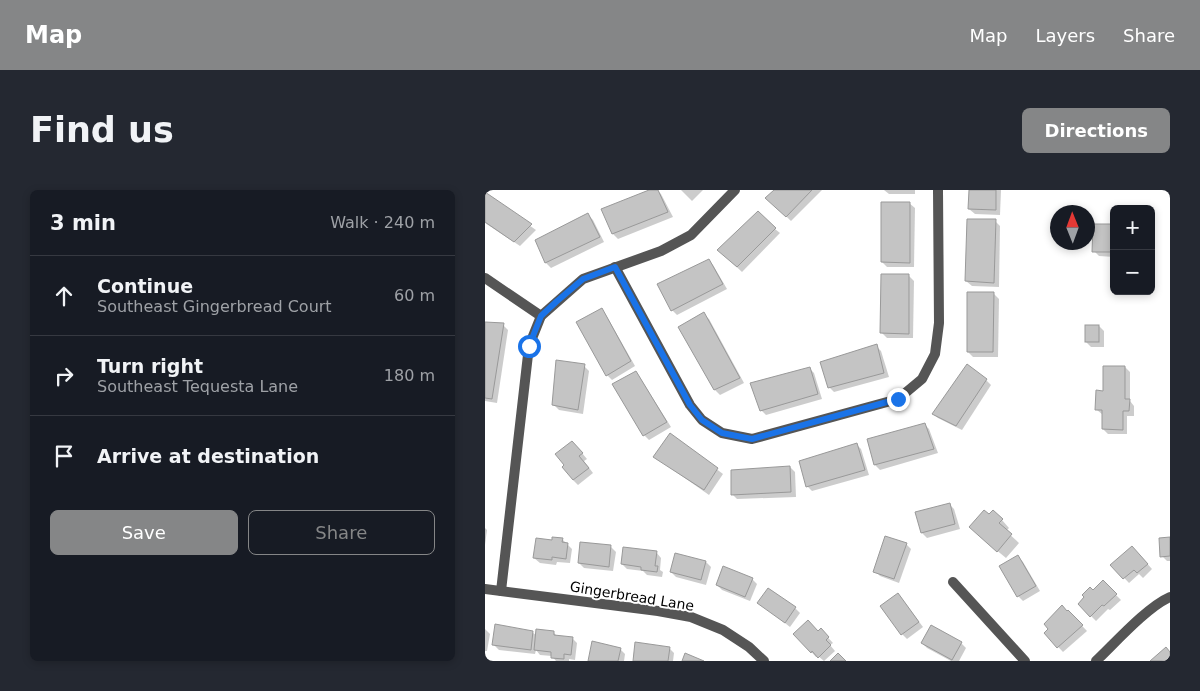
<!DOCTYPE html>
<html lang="en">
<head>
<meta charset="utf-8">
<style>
  :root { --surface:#171b24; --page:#242831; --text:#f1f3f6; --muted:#9ea1a6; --line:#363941; --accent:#858687 }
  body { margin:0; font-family:"DejaVu Sans",sans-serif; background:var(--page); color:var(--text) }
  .controls { position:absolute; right:15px; top:15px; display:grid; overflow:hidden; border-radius:8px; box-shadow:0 2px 8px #0003 }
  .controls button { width:45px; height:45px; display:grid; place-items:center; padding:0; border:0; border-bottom:1px solid var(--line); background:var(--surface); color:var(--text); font:25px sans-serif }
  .compass { position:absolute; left:565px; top:15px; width:45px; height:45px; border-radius:50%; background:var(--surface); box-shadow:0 2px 8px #0003; rotate:359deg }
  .stop { position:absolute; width:15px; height:15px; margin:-11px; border:4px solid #1a73e8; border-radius:50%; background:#fff }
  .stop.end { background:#1a73e8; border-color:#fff; box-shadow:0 1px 5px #0008 }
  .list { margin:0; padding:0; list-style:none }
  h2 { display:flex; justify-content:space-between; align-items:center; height:65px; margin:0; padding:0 20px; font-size:21px }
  h2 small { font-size:16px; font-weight:400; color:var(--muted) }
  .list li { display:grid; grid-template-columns:32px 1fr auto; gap:15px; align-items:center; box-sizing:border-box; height:80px; padding:0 20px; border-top:1px solid var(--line) }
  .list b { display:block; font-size:19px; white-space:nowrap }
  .list p { margin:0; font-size:16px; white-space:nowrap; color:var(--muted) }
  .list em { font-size:16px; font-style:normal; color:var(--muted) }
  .actions { display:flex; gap:10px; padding:15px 20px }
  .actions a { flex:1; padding:11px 0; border:1px solid var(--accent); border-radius:8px; text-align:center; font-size:18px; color:var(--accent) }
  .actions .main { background:var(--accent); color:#fff }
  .icon { flex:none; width:28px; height:28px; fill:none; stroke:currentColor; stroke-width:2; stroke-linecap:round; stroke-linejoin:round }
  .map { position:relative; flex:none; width:685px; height:471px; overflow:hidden; border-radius:8px }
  header { display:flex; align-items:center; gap:30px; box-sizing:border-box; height:70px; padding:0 25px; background:var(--accent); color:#fff }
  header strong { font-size:24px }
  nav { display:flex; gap:28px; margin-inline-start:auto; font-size:18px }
  .intro { display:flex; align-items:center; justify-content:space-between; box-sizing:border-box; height:120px; padding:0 30px }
  h1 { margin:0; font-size:35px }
  .button { padding:12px 22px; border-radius:8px; background:var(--accent); color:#fff; font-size:18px; font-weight:700 }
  main { display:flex; gap:30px; padding:0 30px }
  aside { flex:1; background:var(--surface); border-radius:8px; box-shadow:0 2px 8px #0003 }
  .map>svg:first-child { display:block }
</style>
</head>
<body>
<header>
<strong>Map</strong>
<nav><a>Map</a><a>Layers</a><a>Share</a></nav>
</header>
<div class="intro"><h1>Find us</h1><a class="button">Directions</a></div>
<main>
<aside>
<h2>3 min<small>Walk · 240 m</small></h2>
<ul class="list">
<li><svg class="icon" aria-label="ahead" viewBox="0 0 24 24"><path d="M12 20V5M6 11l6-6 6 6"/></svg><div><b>Continue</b><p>Southeast Gingerbread Court</p></div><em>60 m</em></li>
<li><svg class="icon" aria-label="right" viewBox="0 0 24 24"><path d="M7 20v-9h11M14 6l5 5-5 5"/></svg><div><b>Turn right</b><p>Southeast Tequesta Lane</p></div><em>180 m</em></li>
<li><svg class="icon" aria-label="arrive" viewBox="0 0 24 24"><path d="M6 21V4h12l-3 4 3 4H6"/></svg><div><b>Arrive at destination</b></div></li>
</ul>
<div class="actions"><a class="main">Save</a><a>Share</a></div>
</aside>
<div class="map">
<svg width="685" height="471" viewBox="0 0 685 471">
  <rect width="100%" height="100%" fill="#fff"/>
  <g fill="#0003">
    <path d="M167,0H172L176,4L188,27L133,49L128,44L118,19Z"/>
    <path d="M196,0H218L207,11Z"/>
    <path d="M291,0H337L306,31L282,8Z"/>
    <path d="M399,0H430V4H404Z"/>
    <path d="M485,0H516L515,25L490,24L484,19Z"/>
    <path d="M0,4L51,40L35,56L0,33Z"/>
    <path d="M424,13L430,18L429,77H402L397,72Z"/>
    <path d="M103,25L108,30L119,52L66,78L61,73L51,50Z"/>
    <path d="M510,31L515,36L514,97L487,96L481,91Z"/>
    <path d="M629,35V67L614,66L609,61Z"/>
    <path d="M290,39L295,43L257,82L239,65Z"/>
    <path d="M223,70L228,75L242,99L192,125L187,120Z"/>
    <path d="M424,86L429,91L428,148H402L397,143Z"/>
    <path d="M509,104L514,109L513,167H488L483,162Z"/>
    <path d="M116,120L121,125L150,176L127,190L122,185Z"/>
    <path d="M218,124L224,129L259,193L235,205L230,200L194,137Z"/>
    <path d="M0,133L18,135L23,140L12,213L0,211Z"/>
    <path d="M614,136L619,141V157H606L601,152Z"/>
    <path d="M391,156L396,161L404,187L349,202L344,197Z"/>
    <path d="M99,176L104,181L98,224L74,220L69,215Z"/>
    <path d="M640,177L645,182V211L649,216V226H642V244H623L618,239V225L612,220L619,202Z"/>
    <path d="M324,178L329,183L337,209L281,225L276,220Z"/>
    <path d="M150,183L155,188L186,237L164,250L159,245Z"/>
    <path d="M501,190L506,195L477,240L453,228L448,224Z"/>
    <path d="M439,234L444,239L453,263L395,280L390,275Z"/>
    <path d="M186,245L238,284L224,305L170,267Z"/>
    <path d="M371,254L376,259L384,285L327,301L322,296Z"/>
    <path d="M92,257L102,269L99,271L108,283L93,295L88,290Z"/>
    <path d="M305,277L310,282L311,307L252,309L247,304Z"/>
    <path d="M464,314L469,319L475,339L442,348L437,343L432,323Z"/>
    <path d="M504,326L517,330L524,338L521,341L534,353L521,368L493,345Z"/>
    <path d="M0,338L2,340L0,355Z"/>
    <path d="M685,348V371H682L677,366Z"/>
    <path d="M77,349L87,359L85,373L72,372L71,375L55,373L49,368L68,351Z"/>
    <path d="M421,354L426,359L414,393L395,386L390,381Z"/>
    <path d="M126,357L131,362L128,381L99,378L94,373Z"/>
    <path d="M171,362L176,368L175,380L178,382L177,387L162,385L158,381L142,379L137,374Z"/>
    <path d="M652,362L667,379L658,388L654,384L644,393L627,375Z"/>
    <path d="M533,367L538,372L555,401L538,411L533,406Z"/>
    <path d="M221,372L226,377L221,395L191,387L186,382Z"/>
    <path d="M267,389L272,394L265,411L237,400L232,395Z"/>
    <path d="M618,392L636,410L625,420L623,419L611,431L594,414Z"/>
    <path d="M413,404L438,437L422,449L417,444Z"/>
    <path d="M274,413L310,418L315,423L305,437Z"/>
    <path d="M583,421L602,441L578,462L560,443Z"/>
    <path d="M0,439L5,444L2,461H0Z"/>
    <path d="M336,440L348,453L345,455L350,461L339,471L333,466L331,467L310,444L333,442Z"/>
    <path d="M47,442L52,446L68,442L73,447L87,448L92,453L90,470L84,469V471H71L67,466L55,465L51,460L50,464L14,460L9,455Z"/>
    <path d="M437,453H476L481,458L474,471H466L442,458Z"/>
    <path d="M184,458L189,463L188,471H149Z"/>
    <path d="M135,459L140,464L139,471H104Z"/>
  </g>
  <g fill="#c4c4c4" stroke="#999">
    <path d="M164,0H173L183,22L127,44L116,19Z"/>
    <path d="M289,0H327L301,27L280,8Z"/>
    <path d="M484,0H511V20L483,19Z"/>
    <path d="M0,2L47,34L29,52L0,32Z"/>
    <path d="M396,12H425V73L396,72Z"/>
    <path d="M273,21L291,38L252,77L232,60Z"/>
    <path d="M103,23L115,47L60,73L50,50Z"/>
    <path d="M482,29H511L509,93L480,91Z"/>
    <path d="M608,34H629V69L628,62H607Z"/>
    <path d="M224,69L238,94L186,121L172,94Z"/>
    <path d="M396,84H424V144L395,143Z"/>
    <path d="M482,102H509L508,162H482Z"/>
    <path d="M117,118L146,171L121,186L91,132Z"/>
    <path d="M219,122L255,188L229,200L193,137Z"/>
    <path d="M0,132L19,133L7,209L0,208Z"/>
    <rect x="600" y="135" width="14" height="17"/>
    <path d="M392,154L399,183L343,198L335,172Z"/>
    <path d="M71,170L100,174L93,220L67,215Z"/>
    <path d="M482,174L502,189L471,236L447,224Z"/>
    <path d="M618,176H640V209H645L644,221H638V240L617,239V220H610L611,200L618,201Z"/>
    <path d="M325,177L333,204L275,221L265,193Z"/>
    <path d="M151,181L182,232L158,246L127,194Z"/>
    <path d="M440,233L449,259L389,275L382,249Z"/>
    <path d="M185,243L233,278L219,300L168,267Z"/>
    <path d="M87,251L98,263L94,266L104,278L88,290L77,277L79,275L70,264Z"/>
    <path d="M372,253L380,280L321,297L314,271Z"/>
    <path d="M305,276L306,302L246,305V280Z"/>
    <path d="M465,313L470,334L436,343L430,322Z"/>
    <path d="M499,320L504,324L508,320L518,329L514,333L527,344L512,362L484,337Z"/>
    <path d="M400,346L422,353L409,389L388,382Z"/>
    <path d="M67,347L78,348L77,352L83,353L81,369L67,367V370L48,368L51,348L67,350Z"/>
    <path d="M685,347V366L675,367L674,348Z"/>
    <path d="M95,352L126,355L124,377L93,373Z"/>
    <path d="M647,356L663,374L652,383L649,380L638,389L625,375Z"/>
    <path d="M138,357L172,361L170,376H173L172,382L156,380V377L136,374Z"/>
    <path d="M190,363L221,371L216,390L185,382Z"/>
    <path d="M533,365L551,396L532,407L514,376Z"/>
    <path d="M238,376L268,388L260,407L231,395Z"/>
    <path d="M618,390L632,404L619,416L617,415L605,427L593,414L599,407L597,405L605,397L608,400Z"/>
    <path d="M283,398L311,417L300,433L272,413Z"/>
    <path d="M413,403L434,432L416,445L395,416Z"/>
    <path d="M577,415L582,421L583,420L598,435L572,458L559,443L563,439L559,434Z"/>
    <path d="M323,430L333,441L336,438L344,447L341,450L346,455L333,468L327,461L326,463L308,444Z"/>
    <path d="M10,434L48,441L46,460L7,455Z"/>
    <path d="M446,435L477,452L467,470L436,453Z"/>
    <path d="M51,439L69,441V445L88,447L86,465L79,464V469L66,468V462L49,460Z"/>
    <path d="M107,451L136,458L133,471H103Z"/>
    <path d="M150,452L185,457L183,471H148Z"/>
    <path d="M681,457L685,462V471H665Z"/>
    <path d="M200,463L219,471H197Z"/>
    <path d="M353,463L361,471H345Z"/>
  </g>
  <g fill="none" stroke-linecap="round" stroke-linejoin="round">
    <g stroke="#555" stroke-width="10">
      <path d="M130,77L205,215L217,230L237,243L267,249L413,209L437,189L450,164L454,133L453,0"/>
      <path d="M0,88L56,126"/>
      <path d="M468,392L540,471"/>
      <path d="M0,399L173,421L206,427L238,440L264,457L279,471"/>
      <path d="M16,401L44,156L56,126L98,89L176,61L206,45L250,0"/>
      <path d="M611,471C630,453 662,417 685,407"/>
    </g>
  </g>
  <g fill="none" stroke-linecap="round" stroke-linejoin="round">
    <path stroke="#1a73e8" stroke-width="6" d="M44,156L56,126L71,112L98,89L130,77L205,215L217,230L237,243L267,249L413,209"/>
  </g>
  <g text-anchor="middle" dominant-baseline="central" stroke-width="4" stroke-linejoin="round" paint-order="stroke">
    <g font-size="14" fill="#000" stroke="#fff">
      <text transform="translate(147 406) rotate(9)">Gingerbread Lane</text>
    </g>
  </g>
</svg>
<div class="controls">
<button>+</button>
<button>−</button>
</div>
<svg class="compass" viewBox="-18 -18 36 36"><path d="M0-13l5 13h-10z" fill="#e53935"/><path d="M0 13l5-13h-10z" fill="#9ea1a6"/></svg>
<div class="stop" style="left:44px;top:156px"></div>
<div class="stop end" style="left:413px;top:209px"></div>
</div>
</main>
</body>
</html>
